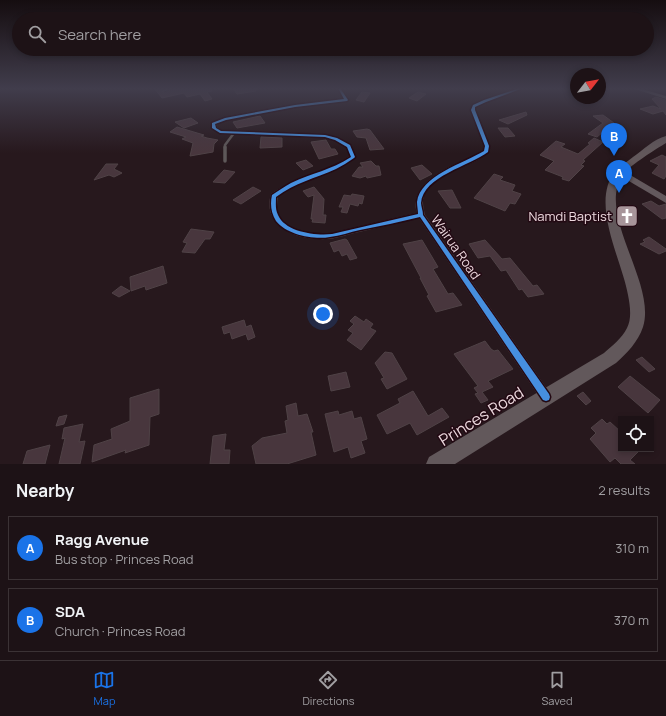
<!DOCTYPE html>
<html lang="en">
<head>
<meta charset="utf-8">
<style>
  :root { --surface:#1d1216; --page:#2a2023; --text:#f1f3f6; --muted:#a09ea1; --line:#3b3235; --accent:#1a73e8 }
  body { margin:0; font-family:Manrope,sans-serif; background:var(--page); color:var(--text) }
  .controls { position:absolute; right:12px; bottom:12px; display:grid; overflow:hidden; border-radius:0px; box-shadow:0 2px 6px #0003 }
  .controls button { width:36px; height:36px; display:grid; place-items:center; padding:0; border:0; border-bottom:1px solid var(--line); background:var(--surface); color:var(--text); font:20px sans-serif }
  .compass { position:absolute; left:570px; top:68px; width:36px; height:36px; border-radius:50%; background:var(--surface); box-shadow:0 2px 6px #0003; rotate:59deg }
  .you { position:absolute; left:323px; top:314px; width:14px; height:14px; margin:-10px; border:3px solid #fff; border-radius:50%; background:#1a73e8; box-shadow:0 0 0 6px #1a73e833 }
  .badge { display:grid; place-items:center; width:26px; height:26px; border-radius:50%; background:var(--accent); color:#fff; font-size:13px; font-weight:700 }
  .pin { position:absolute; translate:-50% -33px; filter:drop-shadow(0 1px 2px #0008) }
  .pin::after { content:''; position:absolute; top:21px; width:14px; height:12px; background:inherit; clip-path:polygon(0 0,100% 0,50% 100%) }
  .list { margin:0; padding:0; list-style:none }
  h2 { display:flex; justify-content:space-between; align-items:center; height:52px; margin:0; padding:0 16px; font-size:17px }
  h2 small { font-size:13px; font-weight:400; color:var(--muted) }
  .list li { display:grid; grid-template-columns:26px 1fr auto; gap:12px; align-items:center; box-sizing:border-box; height:64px; margin:0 8px 8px; padding:0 8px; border:1px solid var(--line); border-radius:0px }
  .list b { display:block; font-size:15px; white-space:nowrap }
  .list p { margin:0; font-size:13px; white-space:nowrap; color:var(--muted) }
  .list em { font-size:13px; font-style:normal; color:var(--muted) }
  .icon { flex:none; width:22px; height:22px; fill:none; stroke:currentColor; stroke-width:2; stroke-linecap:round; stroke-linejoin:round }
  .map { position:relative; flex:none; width:666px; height:464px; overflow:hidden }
  .search { position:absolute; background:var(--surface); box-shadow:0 2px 6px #0003; left:12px; right:12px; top:12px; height:44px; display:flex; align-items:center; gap:10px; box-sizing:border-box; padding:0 14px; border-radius:22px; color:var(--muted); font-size:15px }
  .sheet { height:196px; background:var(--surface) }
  nav { display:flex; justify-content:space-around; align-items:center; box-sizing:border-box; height:56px; border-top:1px solid var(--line); background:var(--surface); font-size:11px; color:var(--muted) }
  nav a { display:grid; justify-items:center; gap:2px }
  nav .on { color:var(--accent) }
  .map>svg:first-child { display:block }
</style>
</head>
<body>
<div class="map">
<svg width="666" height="464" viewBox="0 0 666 464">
  <rect width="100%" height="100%" fill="#27181d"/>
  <g fill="#48363d" stroke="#4f4246">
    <path d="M154,88H165L160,90L164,93L175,88H211L212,91L207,92L212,99L205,101L200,94L187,97L184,93L162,98Z"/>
    <path d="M233,88H255L256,91L237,94Z"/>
    <path d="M362,92L370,93L364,102L356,100Z"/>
    <path d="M418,92L426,94L417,101L409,98Z"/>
    <path d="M656,97L666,100V115L663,111L653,114L640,109L653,106L661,109L652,99Z"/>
    <path d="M526,112L527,115L508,124L499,120Z"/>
    <path d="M603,115L614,123L597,137L588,134L603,123L593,116Z"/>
    <path d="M260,116L265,123L237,128L233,122Z"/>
    <path d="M191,118L198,123L184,128L175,122Z"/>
    <path d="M177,127L204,135L201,136L207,138L218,140L214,144L213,152L190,156L193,143L182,139L186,137L170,132Z"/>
    <path d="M498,128H508L515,136L505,137Z"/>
    <path d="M367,129L370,130L384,149L370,150L366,138L357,137L353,131Z"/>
    <path d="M261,137L282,138V147L260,148Z"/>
    <path d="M594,138L603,142L583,160L585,161L581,165L584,166L569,181L562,179L563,177L545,170L554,161L540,155L556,141L565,144L561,147L578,154L590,144L588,143Z"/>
    <path d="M326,140L331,149H335L338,154L319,159L311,142Z"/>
    <path d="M662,155L666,157V176L664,179L652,173L659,165L650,161Z"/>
    <path d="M306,160L313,166L303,170L296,163Z"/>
    <path d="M371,161L376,166H379L381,175L367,178L366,176L360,178L352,176L359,167H363L360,163Z"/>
    <path d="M106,164H118L114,169L122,173L114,177L109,175L94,180Z"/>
    <path d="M422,165L432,174L420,180L411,168Z"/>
    <path d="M224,170L235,172L225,183L213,182Z"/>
    <path d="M494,174L503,177L500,180L515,185L512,191L521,194L515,204L510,203L505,211L474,198Z"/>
    <path d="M253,187L261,191L241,204L233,200Z"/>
    <path d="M314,187L324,199L323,215H326L325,223L312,222L313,219H311L314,195L308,197L303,191Z"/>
    <path d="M452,190L461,208H450L438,191Z"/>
    <path d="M352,194L364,196L362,204L359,203L358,206L350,204L347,213L341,212L343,207H339L344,195L351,196Z"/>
    <path d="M651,201L659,206L666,204V218L662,219L642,204Z"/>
    <path d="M191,229L214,232L210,239H205L195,253L182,252L187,243L183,242Z"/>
    <path d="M649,237L666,249V251L659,254L640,244L645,242L643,240Z"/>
    <path d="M345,239L347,240L357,258L350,260L347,254L342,256L339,250L334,252L330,243Z"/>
    <path d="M422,240L438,267L433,269L448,294L453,293L462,305L436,312L427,296L429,295L420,278H421L403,244Z"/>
    <path d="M485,240L502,259L510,258L533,286L537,285L544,294L528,297L522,289L519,290L506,270L501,271L490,256L478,258L469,244Z"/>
    <path d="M163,266L167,283L146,290L145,286L131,291L130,277Z"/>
    <path d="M121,286L130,291L119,297L112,293Z"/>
    <path d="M355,316L364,322L366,319L373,324L370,328L376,331L361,350L347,340L353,333L348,330L354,324L350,321Z"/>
    <path d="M244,320L246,327L251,325L255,337L248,340L246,334L232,339L230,332L224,334L222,327Z"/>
    <path d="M485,341L491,349L494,351L498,350L513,369L488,381L493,387L482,392L488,400L481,403L475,394L478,393L474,388L478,386L454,354Z"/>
    <path d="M385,352L392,353L407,379L387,389L381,379L384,378L375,363Z"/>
    <path d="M642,357L655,369L649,372L636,360Z"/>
    <path d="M346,372L350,387L331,391L328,376Z"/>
    <path d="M630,376L660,400L648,413L618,387Z"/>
    <path d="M159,389V414L150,417L149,445L125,453L126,450L92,462L94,445L112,439L111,429L130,421V398Z"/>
    <path d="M413,391L428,416L442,408L449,417L417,435L410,423L387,434L377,415L400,403L398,399Z"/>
    <path d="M583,392L591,401L586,405L577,396Z"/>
    <path d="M296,403L298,416L307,414L313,432H311L316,455L287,464H256L252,446L262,438L287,433L285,421L288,420L286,406Z"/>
    <path d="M338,411L339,415L352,411L354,419L361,417L367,439L361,441L365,453L351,458L348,447L334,452L325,414Z"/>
    <path d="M67,415L64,424L56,426L59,417Z"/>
    <path d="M602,419L607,424L610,422L621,432V449H641L630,460L635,464H621L615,458L610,462L590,439L596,433L591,428Z"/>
    <path d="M83,424L79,442L85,441L80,464H59L65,438L62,439L64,428Z"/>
    <path d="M226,434L224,450H230L229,464H210L213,436Z"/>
    <path d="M50,445L45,464H23L27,451Z"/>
  </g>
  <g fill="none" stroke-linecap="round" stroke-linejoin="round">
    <path stroke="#5e5859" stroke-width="2.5" d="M225,148V145L234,133"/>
    <path stroke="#5e5859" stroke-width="3.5" d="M225,147V161"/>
    <g fill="#5e5859" fill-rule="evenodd">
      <path d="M168,88H174L163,92L161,91Z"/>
      <path d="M337,88H341L348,100V101L295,108L226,120L216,125L217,127L221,130L325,134L338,138L351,145L356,157L355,158C331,175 301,179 278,197C277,203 276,210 279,216C287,233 316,235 332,233L417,213C416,210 415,205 416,201C421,174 462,163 483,151L484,146L470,110L472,105L518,88H524L476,107V110L490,146L489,152C472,168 424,174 423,203C423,206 424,211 425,215L550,393L552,397L550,401L546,403L542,401L419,218C399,223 379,227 359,232C349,234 339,238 328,239C310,240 286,236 275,221C269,213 268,203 271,194C295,177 325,173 350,156L346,147L334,140L325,138L220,134L211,128V123L225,117L295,104L343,99Z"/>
      <path d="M632,88H638L666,96V99Z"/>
    </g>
    <path fill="#63595d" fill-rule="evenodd" d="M620,169L666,196V203L617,174V170Z"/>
    <path fill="#62585b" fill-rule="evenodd" d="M666,136V143C656,149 631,165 624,173C594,213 657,282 643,327C638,342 627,353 616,363L455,464H426L429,457L604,353C612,346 622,338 627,328C632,319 630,305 628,295C622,260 589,202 616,170C621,165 627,162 633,157C643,150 654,139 666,136Z"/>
    <g stroke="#230913" stroke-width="3">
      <path id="cycleway" d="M338,88H340L348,100L347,101L295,107L226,120L215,124L216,128L221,131L325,135L337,138L350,145L355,157L354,158C348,162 342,166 336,169C314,179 296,182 276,197C276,203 275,209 278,215C285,232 316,236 332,234L418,214C418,210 417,206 417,202C420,176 464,163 484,151L485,146L471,110L473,105L484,100L520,88H523L486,102L475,107V110L489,146L488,152C470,166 423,176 421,203C421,206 423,211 423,215L549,394L550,397L549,400L546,401L543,400L420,217C400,222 380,226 360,230C350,232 340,236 330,237C314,240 287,235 276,221C271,213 270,204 272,195C278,191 284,187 291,183C312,173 331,170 351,157L347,147L335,140L325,137L220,133L212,128V123L225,118L295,105L344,99Z"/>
    </g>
    <use href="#cycleway" fill="#468fdf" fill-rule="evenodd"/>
  </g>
  <linearGradient id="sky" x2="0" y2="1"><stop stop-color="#150d10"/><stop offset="0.58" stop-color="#413d4c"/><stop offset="1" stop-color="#413d4c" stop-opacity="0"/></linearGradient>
  <rect width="666" height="153" fill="url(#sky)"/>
  <defs>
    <g id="church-square" transform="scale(1.15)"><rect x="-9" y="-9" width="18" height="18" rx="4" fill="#a7959a" stroke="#230913"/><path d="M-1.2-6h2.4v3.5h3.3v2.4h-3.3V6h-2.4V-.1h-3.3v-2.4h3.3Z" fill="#fff"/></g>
  </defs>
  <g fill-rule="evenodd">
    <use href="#church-square" x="627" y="216"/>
  </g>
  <g text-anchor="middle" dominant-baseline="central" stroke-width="3" stroke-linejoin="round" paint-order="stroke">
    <g font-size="13" fill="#ecd9de" stroke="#230913" text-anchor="end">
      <text x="612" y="216">Namdi Baptist</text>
    </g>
    <g font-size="13" fill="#ecd9de" stroke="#230913">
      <text transform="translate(456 247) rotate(55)">Wairua Road</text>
    </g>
    <g font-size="16" fill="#ecd9de" stroke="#230913">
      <text transform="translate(481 416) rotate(-32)">Princes Road</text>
    </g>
  </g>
</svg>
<div class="controls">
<button><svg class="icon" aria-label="locate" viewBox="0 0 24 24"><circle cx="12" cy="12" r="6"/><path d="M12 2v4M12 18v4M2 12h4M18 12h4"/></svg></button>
</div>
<svg class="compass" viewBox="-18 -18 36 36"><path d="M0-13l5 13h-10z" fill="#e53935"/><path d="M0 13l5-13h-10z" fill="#a09ea1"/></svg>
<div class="you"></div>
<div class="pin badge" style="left:619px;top:193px">A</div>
<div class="pin badge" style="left:614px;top:156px">B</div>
<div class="search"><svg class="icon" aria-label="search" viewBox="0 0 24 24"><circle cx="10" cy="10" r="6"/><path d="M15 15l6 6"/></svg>Search here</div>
</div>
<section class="sheet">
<h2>Nearby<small>2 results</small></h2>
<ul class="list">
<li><span class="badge">A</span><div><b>Ragg Avenue</b><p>Bus stop · Princes Road</p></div><em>310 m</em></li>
<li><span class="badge">B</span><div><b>SDA</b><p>Church · Princes Road</p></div><em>370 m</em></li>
</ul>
</section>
<nav>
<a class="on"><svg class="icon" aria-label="map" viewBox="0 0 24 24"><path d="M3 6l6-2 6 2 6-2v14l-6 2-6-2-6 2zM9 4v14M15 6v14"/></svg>Map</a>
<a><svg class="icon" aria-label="directions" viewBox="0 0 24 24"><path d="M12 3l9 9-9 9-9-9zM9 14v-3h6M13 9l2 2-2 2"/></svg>Directions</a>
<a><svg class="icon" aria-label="saved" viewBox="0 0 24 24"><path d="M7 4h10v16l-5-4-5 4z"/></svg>Saved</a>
</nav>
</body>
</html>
